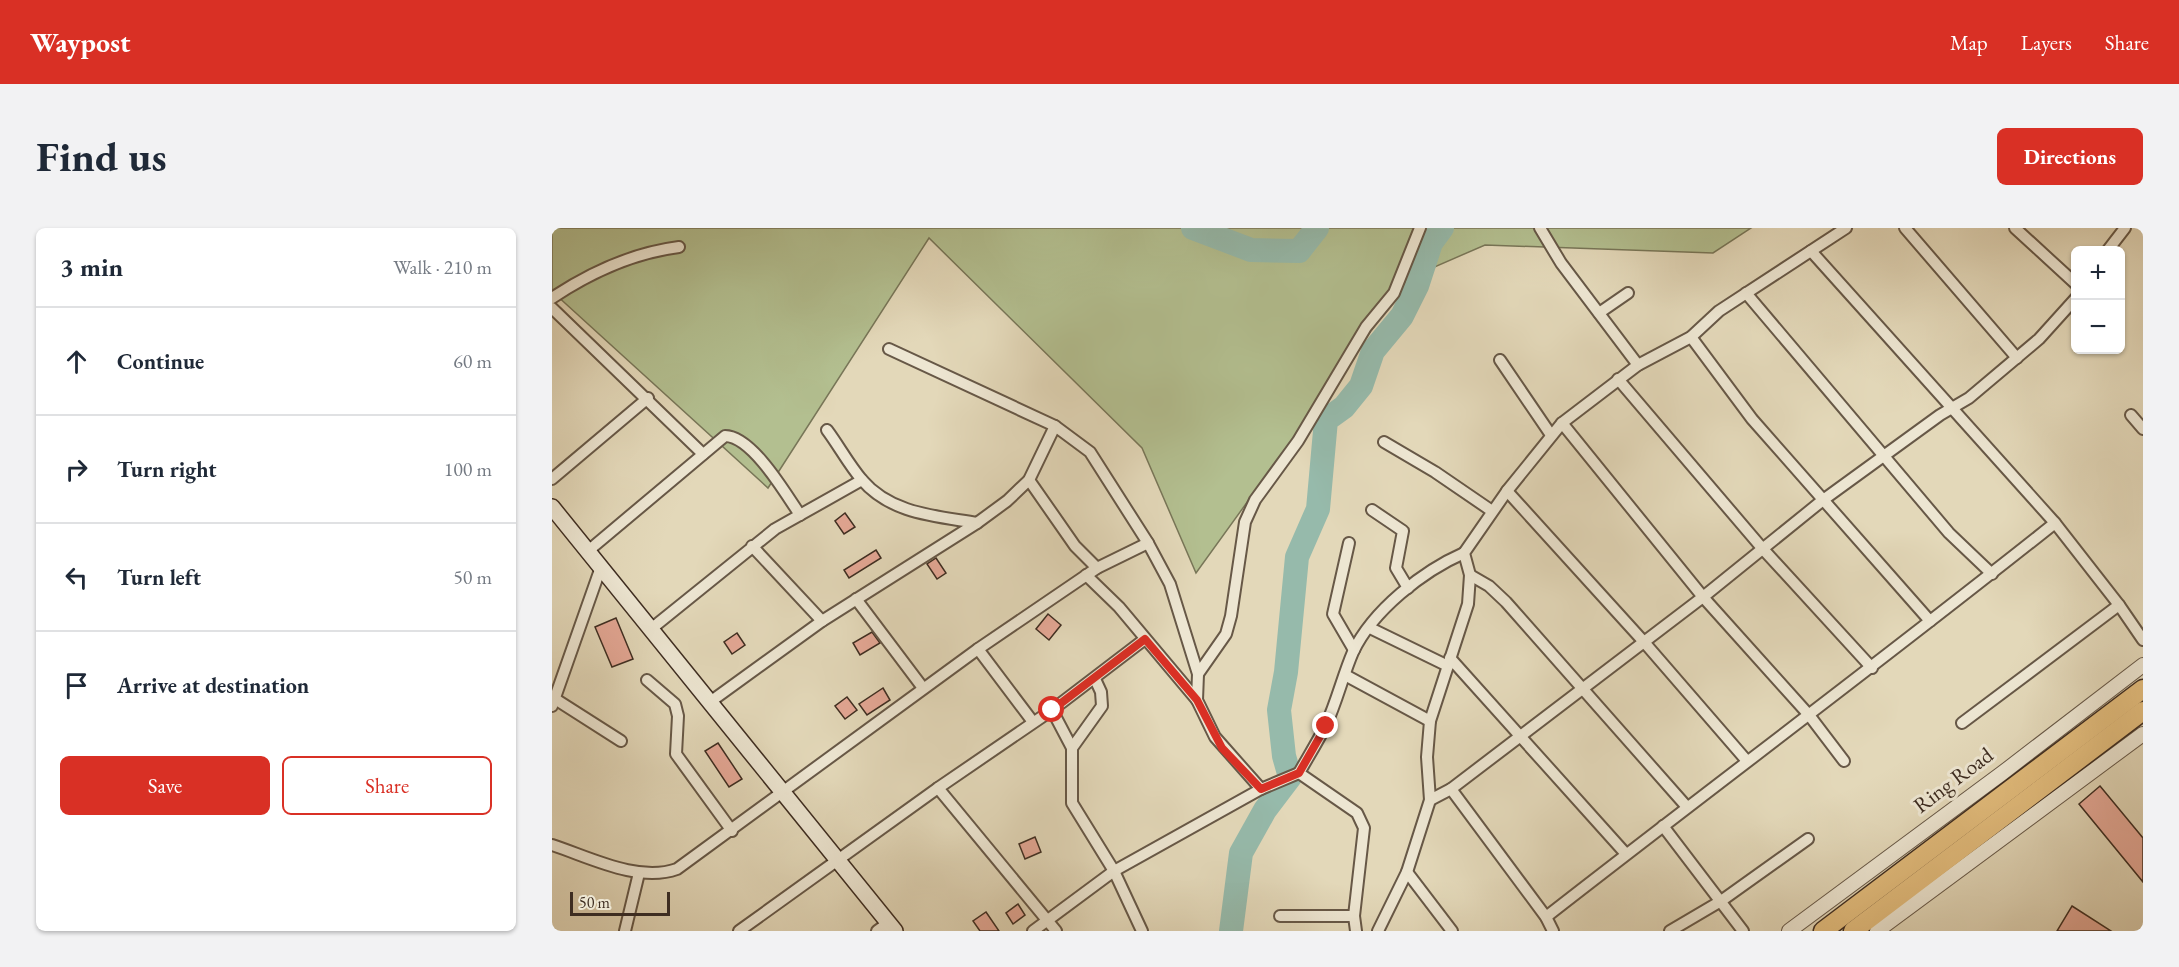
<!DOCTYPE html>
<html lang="en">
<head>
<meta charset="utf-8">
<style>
  :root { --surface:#fff; --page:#f2f2f3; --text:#1f2937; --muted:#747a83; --line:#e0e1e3; --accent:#d93025 }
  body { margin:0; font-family:"EB Garamond",serif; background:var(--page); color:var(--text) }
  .controls { position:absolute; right:18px; top:18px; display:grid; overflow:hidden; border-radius:9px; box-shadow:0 2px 4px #0004 }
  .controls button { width:54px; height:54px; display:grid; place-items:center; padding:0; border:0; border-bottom:2px solid var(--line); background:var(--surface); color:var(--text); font:30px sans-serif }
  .scale { position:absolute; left:18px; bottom:15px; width:100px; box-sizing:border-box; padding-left:6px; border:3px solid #3e2d21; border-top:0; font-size:16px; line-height:21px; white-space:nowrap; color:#3e2d21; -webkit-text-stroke:4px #ede6d2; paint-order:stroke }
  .stop { position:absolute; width:18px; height:18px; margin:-14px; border:4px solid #d93025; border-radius:50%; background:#fff }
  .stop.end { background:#d93025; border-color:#fff; box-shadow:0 2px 6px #0008 }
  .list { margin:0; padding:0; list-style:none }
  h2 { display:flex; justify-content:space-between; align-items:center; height:78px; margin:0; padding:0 24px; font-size:26px }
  h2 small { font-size:20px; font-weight:400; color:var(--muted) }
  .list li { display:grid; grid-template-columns:39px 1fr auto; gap:18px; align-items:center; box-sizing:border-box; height:108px; padding:0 24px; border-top:2px solid var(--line) }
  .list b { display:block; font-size:22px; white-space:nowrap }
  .list em { font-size:20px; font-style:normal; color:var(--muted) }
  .actions { display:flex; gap:12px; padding:18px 24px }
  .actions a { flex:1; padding:14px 0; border:2px solid var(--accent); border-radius:9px; text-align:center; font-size:21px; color:var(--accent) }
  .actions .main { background:var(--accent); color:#fff }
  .icon { flex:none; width:33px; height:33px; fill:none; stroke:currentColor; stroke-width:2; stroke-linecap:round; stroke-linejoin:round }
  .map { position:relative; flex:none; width:1591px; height:703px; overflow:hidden; border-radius:9px }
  header { display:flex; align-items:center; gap:36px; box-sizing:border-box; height:84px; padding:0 30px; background:var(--accent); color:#fff }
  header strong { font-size:28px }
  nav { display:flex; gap:33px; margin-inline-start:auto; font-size:21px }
  .intro { display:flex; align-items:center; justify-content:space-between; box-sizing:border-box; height:144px; padding:0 36px }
  h1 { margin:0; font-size:42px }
  .button { padding:15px 27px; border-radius:9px; background:var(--accent); color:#fff; font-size:21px; font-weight:700 }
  main { display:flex; gap:36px; padding:0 36px }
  aside { flex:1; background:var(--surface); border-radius:9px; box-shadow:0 2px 4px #0004 }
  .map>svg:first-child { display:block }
</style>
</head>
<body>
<header>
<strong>Waypost</strong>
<nav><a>Map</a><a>Layers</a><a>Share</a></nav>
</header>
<div class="intro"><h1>Find us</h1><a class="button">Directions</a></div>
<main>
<aside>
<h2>3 min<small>Walk · 210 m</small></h2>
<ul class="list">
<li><svg class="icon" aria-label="ahead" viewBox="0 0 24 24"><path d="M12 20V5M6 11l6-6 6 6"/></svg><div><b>Continue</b></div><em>60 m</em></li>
<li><svg class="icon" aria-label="right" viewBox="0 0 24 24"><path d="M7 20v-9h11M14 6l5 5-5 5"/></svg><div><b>Turn right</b></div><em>100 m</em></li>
<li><svg class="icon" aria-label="left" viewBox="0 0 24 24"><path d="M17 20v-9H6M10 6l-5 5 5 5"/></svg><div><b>Turn left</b></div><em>50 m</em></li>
<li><svg class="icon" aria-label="arrive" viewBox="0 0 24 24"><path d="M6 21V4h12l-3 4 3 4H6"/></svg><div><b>Arrive at destination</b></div></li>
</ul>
<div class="actions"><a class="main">Save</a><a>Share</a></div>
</aside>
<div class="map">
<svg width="1591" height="703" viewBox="0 0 1591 703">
  <rect width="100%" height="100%" fill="#e3d8b9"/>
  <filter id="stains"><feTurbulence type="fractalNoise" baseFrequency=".00333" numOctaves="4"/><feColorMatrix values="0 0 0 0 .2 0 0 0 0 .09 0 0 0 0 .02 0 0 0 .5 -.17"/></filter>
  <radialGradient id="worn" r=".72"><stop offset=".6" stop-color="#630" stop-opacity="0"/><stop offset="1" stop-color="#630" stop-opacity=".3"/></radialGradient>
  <path fill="#b3bf90" stroke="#787658" stroke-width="1.5" d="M0,0H1199L1161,25L933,17L857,50L644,345L590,220L377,10L216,260L3,66L0,69Z"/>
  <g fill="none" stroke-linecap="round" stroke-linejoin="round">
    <g stroke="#96baab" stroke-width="24">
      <path d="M641,0L699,22L747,23L765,0"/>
      <path d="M679,703L689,625L713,582L738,549L732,528L727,482L734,444L745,329L766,281L774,192L792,179L809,158L821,123L850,88L865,58L879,15L890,0"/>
    </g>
  </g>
  <g fill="#e5a896" stroke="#3e2d21" stroke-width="1.5">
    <path d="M293,285L303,299L292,306L283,293Z"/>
    <path d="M324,322L329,330L297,350L292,342Z"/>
    <path d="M384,330L394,345L385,351L375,336Z"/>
    <path d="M496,386L509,397L497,412L484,401Z"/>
    <path d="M64,390L81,431L60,439L43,399Z"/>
    <path d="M320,404L328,415L308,427L301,415Z"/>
    <path d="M185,405L193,417L180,426L172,414Z"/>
    <path d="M331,460L338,472L315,487L307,476Z"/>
    <path d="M295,469L305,482L293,491L283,478Z"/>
    <path d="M166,515L190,551L177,559L153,523Z"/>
    <path d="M1548,558L1591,610V654L1527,576Z"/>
    <path d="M483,609L489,624L473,631L467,616Z"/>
    <path d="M466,676L473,687L461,696L454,685Z"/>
    <path d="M1520,678L1559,703H1505Z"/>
    <path d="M434,684L447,703H428L421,693Z"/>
  </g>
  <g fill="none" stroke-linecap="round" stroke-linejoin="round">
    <g stroke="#675847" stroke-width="14">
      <g id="minor">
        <path d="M988,0L1009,35L1086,137"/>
        <path d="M1353,0L1465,130"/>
        <path d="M1463,0L1524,56"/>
        <path d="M1556,22L1573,0"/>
        <path d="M1259,23L1503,295"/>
        <path d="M1194,65L1397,305L1440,346"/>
        <path d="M0,70C39,44 80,25 127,19"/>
        <path d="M0,80L151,226"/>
        <path d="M1047,85L1076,65"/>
        <path d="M1139,109L1200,191L1378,393"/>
        <path d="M337,121L503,198"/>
        <path d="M948,132L999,207"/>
        <path d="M1066,151L1210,320L1320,440"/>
        <path d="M1579,187L1591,201"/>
        <path d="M1010,195L1151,369L1257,487L1292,533"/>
        <path d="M275,202C287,218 297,237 310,252C339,286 384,288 425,295"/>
        <path d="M832,214L883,244L940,283"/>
        <path d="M0,251L96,170"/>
        <path d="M477,252L523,318L545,340"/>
        <path d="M955,263L1092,414L1195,533"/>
        <path d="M820,282L851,303L844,340L856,360"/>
        <path d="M596,315L618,356L646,446L645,472L663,509L709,561"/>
        <path d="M797,315L781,386L802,422"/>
        <path d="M200,318L270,393"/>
        <path d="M36,323L173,208C200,208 234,266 248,287"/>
        <path d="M534,347L567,379L645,472"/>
        <path d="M918,347L937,358L954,374L1135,579"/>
        <path d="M304,371L371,460"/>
        <path d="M818,400L896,438"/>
        <path d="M99,401L223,301L310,252"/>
        <path d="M426,421L481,494"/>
        <path d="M898,430L1074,626"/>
        <path d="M646,446L674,406L679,388L693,294L703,272L746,213L814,99L842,65L868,0"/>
        <path d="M793,447L878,493"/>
        <path d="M95,452L123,476L126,488L124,526L180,603"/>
        <path d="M0,469L69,513"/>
        <path d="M0,478L49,339"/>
        <path d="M500,482L520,520V575L562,643L709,561L747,545"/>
        <path d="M1410,495L1567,377"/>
        <path d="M520,520L550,478L549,464L543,451"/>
        <path d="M386,560L504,703"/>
        <path d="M878,572L899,561"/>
        <path d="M1111,598L1191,703"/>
        <path d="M0,617C37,629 86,655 125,641L426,421L545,340L596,315L538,224L503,198L477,252L455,273L425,295L270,393L158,474"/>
        <path d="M855,644L900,703"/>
        <path d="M728,688H802"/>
        <path d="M994,689C1163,557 1335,429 1503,295L1567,377L1591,412"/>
        <path d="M73,703L87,645"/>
        <path d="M187,703L386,560L500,482L593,411"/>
        <path d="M325,703L336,695"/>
        <path d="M481,703L562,643L590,703"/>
        <path d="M804,703L802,688L812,600L805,585L747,545C756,529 766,513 774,497C785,473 791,447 801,424C821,382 871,343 912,325"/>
        <path d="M826,703L855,644L878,572L875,529L878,493L916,376L918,347L912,325L955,263L1010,195L1086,137L1139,109L1167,83L1294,0"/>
        <path d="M1001,703L994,689L899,561L1151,369L1271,272L1388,187L1417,170L1487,111L1524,70"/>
        <path d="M1118,703L1169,673L1256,611"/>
      </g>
    </g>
    <g stroke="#675847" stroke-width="16">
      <g id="tertiary">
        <path d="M1237,703L1449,546L1591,437"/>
        <path d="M1325,703L1591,506"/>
      </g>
    </g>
    <g stroke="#3e2d21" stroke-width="18">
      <path id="secondary" d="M0,279L343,703"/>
    </g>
    <g stroke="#3e2d21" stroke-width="21">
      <g id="trunk">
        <path d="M1271,703L1591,461"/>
        <path d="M1301,703L1591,483"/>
      </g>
    </g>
    <use href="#minor" stroke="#ede6d2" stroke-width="10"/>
    <use href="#tertiary" stroke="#ede6d2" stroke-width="14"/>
    <use href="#secondary" stroke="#ede6d2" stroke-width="15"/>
    <use href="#trunk" stroke="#e2bc7c" stroke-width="18"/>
  </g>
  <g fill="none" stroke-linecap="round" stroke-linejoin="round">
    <path stroke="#d93025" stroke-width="8" d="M500,482L593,411L645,472L670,520L709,561L747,545L774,498"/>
  </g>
  <g text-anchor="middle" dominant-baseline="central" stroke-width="6" stroke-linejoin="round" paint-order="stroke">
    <g font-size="22" fill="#3e2d21" stroke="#ede6d2">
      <text transform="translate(1401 552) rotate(-37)">Ring Road</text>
    </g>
  </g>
  <rect width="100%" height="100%" filter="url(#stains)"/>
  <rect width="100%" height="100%" fill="url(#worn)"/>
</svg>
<div class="controls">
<button>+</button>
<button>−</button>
</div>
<div class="scale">50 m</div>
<div class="stop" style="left:500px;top:482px"></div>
<div class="stop end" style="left:774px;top:498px"></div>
</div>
</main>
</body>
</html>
